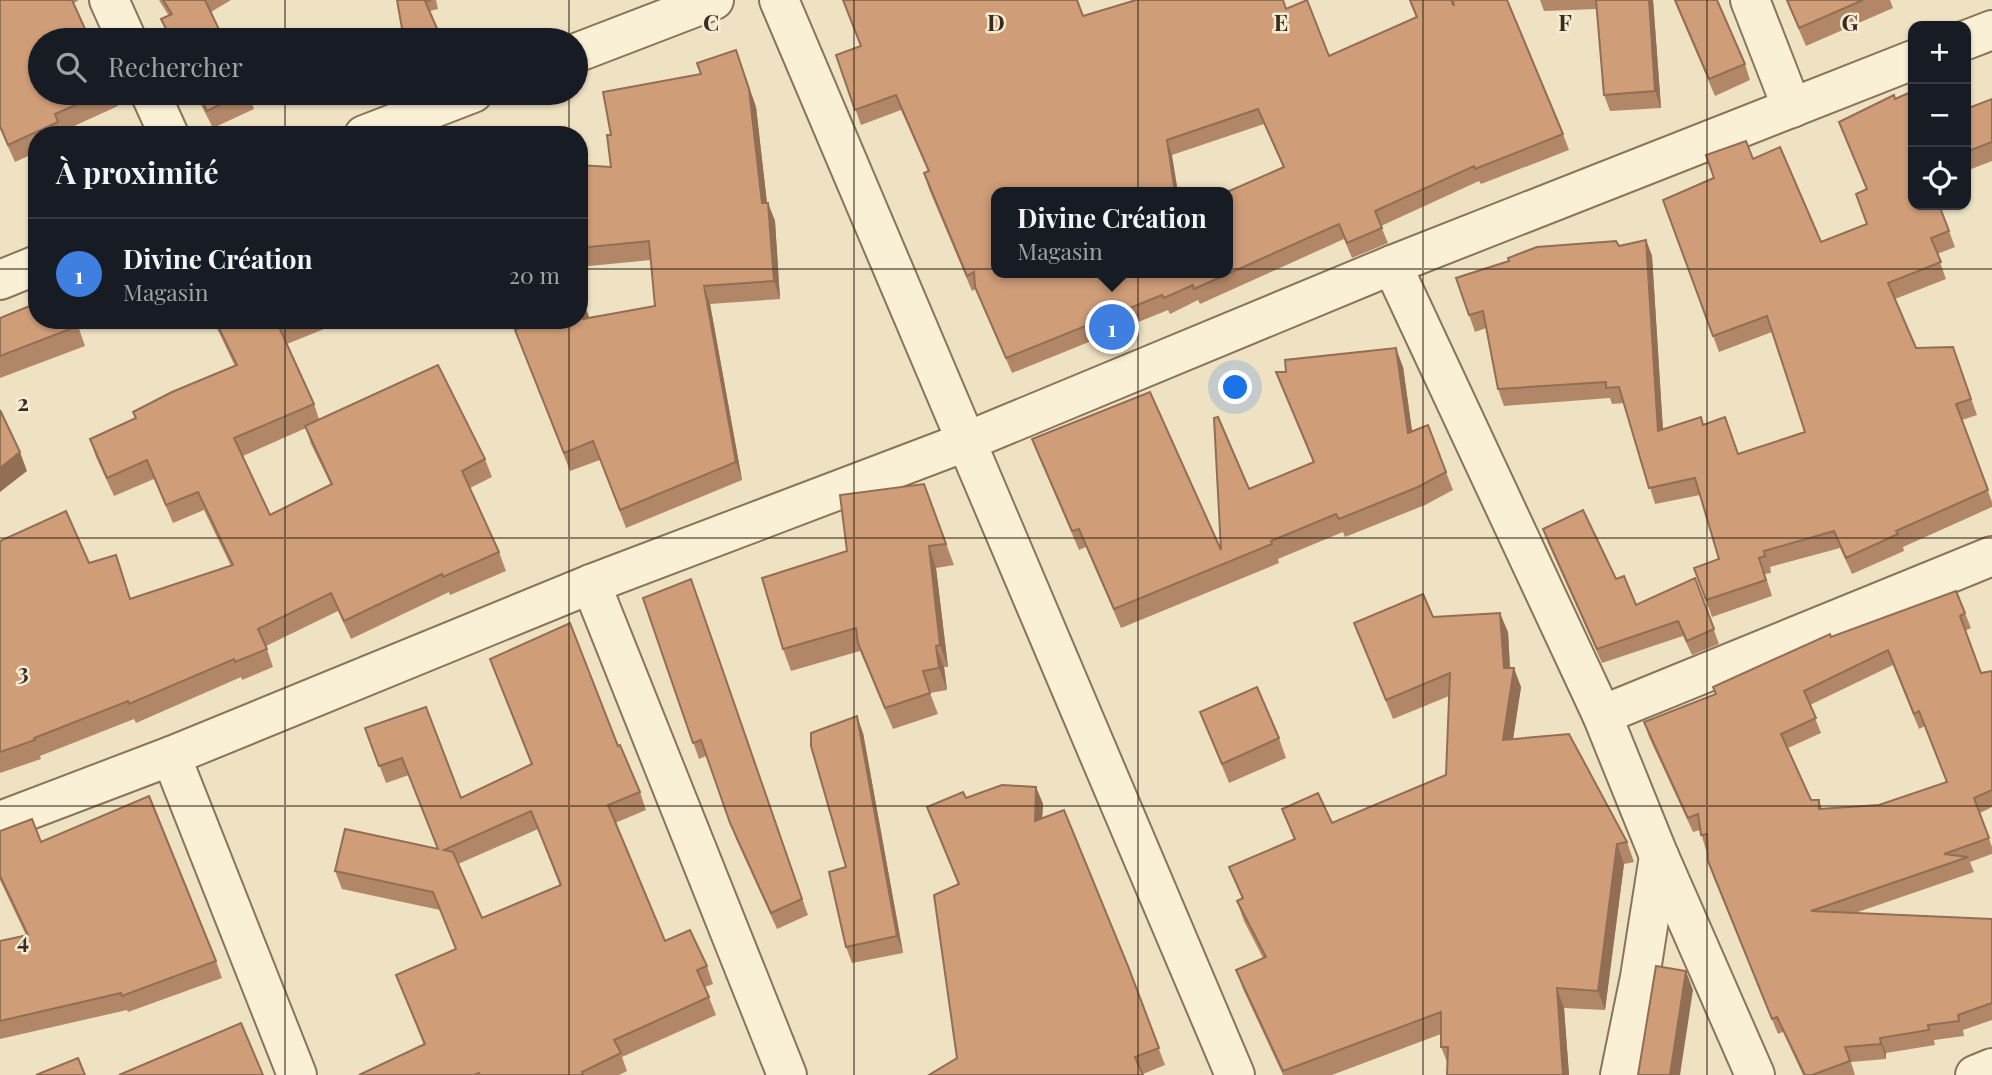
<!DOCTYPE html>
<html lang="fr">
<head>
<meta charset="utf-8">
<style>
  :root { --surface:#171b24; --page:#242831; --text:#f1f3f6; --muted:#9ea1a6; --line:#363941; --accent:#ca9899 }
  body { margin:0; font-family:"Playfair Display",serif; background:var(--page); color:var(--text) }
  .controls { position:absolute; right:21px; top:21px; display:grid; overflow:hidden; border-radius:14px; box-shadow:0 2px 5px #0004 }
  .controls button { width:63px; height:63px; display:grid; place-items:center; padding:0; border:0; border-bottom:2px solid var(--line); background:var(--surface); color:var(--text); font:35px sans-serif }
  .you { position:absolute; left:1236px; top:388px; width:24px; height:24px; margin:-18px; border:5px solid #fff; border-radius:50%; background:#1a73e8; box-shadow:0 0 0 10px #1a73e833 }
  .badge { display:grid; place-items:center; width:46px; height:46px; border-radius:50%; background:var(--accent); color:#fff; font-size:23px; font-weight:700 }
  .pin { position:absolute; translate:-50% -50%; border:4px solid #fff; box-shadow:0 2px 7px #0006 }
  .popup { position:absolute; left:991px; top:187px; width:242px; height:91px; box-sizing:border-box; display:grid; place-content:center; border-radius:14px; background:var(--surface); filter:drop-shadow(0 2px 5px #0005); font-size:23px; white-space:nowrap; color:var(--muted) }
  .popup b { font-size:26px; color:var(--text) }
  .popup::after { content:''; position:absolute; left:50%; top:100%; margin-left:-14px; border:14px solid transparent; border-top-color:var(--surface) }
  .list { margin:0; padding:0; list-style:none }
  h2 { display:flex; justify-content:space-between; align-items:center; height:91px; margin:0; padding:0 28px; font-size:30px }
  h2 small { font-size:23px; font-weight:400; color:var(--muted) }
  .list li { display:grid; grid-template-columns:46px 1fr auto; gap:21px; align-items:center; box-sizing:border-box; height:112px; padding:0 28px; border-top:2px solid var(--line) }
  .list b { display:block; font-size:26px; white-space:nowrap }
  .list p { margin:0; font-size:23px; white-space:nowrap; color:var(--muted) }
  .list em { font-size:23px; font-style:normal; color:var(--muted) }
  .icon { flex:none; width:38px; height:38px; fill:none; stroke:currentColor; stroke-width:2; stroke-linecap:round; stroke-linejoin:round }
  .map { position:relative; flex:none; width:1992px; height:1075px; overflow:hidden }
  .search { position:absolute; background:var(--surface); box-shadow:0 2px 5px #0004; left:28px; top:28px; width:560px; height:77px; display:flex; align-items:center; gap:18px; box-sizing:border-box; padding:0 24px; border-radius:38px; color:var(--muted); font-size:26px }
  .panel { position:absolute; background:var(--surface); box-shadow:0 2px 5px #0004; left:28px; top:126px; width:560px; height:203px; border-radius:28px }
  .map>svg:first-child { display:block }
</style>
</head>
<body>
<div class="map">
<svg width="1992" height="1075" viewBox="0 0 1992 1075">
  <rect width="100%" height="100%" fill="#efe2c3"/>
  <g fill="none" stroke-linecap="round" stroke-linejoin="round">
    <g stroke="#8a7459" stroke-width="42">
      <g id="minor">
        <path d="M109,0L127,40"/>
        <path d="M779,0L1235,1075"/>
        <path d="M1750,0L1792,108"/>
        <path d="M1966,40L1992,30"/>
        <path d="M576,53L714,0"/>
        <path d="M150,93L169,135"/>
        <path d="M364,135L473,93"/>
        <path d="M1392,265L1602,715L1659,856L1755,1075"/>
        <path d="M0,280L37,265"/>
        <path d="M591,584L787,1075"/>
        <path d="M1602,715L1992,556"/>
        <path d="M171,756L297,1075"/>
        <path d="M0,821L171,756L591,584L965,442L1392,265L1913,60"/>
        <path d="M1620,1075L1640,977L1659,856"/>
        <path d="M1975,1075L1992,1068"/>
      </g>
    </g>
    <use href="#minor" stroke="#faf0d6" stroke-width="38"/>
  </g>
  <g fill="#b28767" fill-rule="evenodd">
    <path d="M0,0H79L74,3L40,93H114L118,106L61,132L63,135H37V152L15,162L0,129Z"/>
    <path d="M159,0H231L211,12L224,40H169L161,19L169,16Z"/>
    <path d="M397,0H436L438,9L430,11Z"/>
    <path d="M1409,0H1451L1454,6L1563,134L1569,150L1481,184L1479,181L1381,226L1388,243L1352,258L1344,239L1200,304L1198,300L1170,314L1168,310L1012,373L976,289L972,291L929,189L924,173L928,171L901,110L861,125L836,55L1083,16L1286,9L1329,56L1416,17ZM1264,124L1283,167L1228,273L997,192L1172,155Z"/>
    <path d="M1540,0H1653L1661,108L1610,111L1604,95L1597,9L1544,11Z"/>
    <path d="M1674,0H1717L1745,64L1750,80L1715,96Z"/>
    <path d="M1786,0H1890L1893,8L1806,46Z"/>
    <path d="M736,50L756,107L767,203L775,221L780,299L710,304L742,480L626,528L600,460L570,471L515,330L655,306L651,260L579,267V165L611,167V135Z"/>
    <path d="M195,93H248L254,109L213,128Z"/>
    <path d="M1992,99V161L1966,171V109Z"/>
    <path d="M1839,122L1913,205L1949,231L1955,247L1937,254L1946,279L1895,299L1916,348L1953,347L1977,415L1962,420L1992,502V507L1903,547L1904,551L1852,574L1840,548L1770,567L1771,573L1765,574L1772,596L1712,617L1694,568L1719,559L1700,495L1655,504L1624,403L1612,404L1610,398L1504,406L1498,389L1486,328L1475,332L1469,315L1619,246L1646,240L1652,256L1663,430L1704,425L1738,454L1805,432L1772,332L1719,352L1663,200L1753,159L1821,242L1867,224V190Z"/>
    <path d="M0,318L76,320L85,346L0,378Z"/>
    <path d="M213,320H326L329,327L287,344L314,404L319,419L485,459L492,477L470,488L499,552L506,571L450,595L449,592L351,639L338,611L266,646L273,667L242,680L241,677L136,723L134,719L40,756L41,759L0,773V541L122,573L130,599L231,566L204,510L173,523L154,479L114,496L96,457L90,439L135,418L133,412L235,366ZM306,428L311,444L331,485L270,515L243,456Z"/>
    <path d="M1403,367L1412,431L1428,425L1453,490L1425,505L1345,537L1343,532L1278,559L1279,563L1121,628L1086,547L1079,550L1039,457L1032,439L1221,550L1249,489L1313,462L1276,372Z"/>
    <path d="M924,484L954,565L936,568L948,667H944L947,690L930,693L938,714L893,729L860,651L791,671L783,649L847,551Z"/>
    <path d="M1543,529L1616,579L1636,605L1695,578L1719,644L1692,655L1683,636L1602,663L1548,543Z"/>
    <path d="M691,579L808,915L777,929L736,839L706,756L699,759L643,598Z"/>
    <path d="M1965,613L1971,628L1965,631L1981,673L1992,671V807L1980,813L1992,847V854L1970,862L1974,872L1855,913L1992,919V1020L1963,1030L1964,1036L1934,1040L1935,1045L1886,1053V1059L1851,1062L1855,1075H1803L1783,1032L1778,1034L1713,876L1708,861V850H1706L1700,830L1693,832L1649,737L1644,722L1716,694L1831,637ZM1893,665L1919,729L1925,726L1947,783L1879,805L1822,809L1819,800H1811L1788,748L1821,733L1810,705Z"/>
    <path d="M1354,623L1508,632L1510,668L1521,687L1513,739L1627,842L1634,862L1624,864L1605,1010L1564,1008L1569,1075H1447L1448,1064L1441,1047V1034L1332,1075H1283L1243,989L1236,970L1263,958L1244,921L1237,901L1242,899L1229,867L1294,839L1282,809L1332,823L1446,775L1449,696L1393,719Z"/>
    <path d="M490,659L618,746L640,792L646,810L615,823L665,941L707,966L713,984L705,987L716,1015L622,1057L627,1071L619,1075H359L424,1045L396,975L456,949L440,910L342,889L335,871L438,849L409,775L386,783L365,728L461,798L531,764ZM538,829L560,886L482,918L458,864Z"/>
    <path d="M1200,712L1279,738L1286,758L1229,783Z"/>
    <path d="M863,733L903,953L852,963L846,947V867Z"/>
    <path d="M1036,787L1043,804L1042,818L1128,966L1165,1065L1143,1074L957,1058L958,884L927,807L966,798Z"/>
    <path d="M0,831L41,842L216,961L222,978L128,1012L127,1010L0,1039V941L26,935L0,880Z"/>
  </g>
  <g fill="#916e54">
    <path d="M1649,0H1653L1661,108L1655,91Z"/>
    <path d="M736,50L756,107L769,221L762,203Z"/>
    <path d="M1167,140L1172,155L1178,192H1175Z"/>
    <path d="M768,203L775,221L780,299L774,281Z"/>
    <path d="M1646,240L1652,256L1664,448L1658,431Z"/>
    <path d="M704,286L710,304L742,480L736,462Z"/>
    <path d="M583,301L590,319H583Z"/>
    <path d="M1396,348L1403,367L1415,452L1408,433Z"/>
    <path d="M20,452L27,471L0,492V468Z"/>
    <path d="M929,546L936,568L948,667L940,645Z"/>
    <path d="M1500,613L1508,632L1511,687L1504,668Z"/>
    <path d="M936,646L944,667L947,690L939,668Z"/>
    <path d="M1514,668L1521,687L1510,759L1503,740Z"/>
    <path d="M857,716L863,733L903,953L897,936Z"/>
    <path d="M1036,787L1043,804L1041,838L1035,821Z"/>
    <path d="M1617,844L1624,864L1605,1010L1598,991Z"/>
    <path d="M1686,971L1693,990L1680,1075H1670Z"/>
    <path d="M1557,988L1564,1008L1569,1075H1563Z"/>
    <path d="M1880,1038L1886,1053V1059L1881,1044Z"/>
  </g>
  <g fill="#cf9d78" stroke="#916e54" stroke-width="2" fill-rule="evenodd">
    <path d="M0,0H72L90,40H40V93H103L55,114L58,122L8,145L0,126Z"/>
    <path d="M163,0H205L224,40H172L161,19L172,14Z"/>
    <path d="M397,0H431L425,1L442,40H404Z"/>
    <path d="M843,0H1077L1083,16L1136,0H1283L1286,9L1307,0L1329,56L1417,17L1410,0H1451L1454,6L1453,0H1507L1563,134L1475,169L1474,166L1375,211L1382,228L1347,243L1339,224L1194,289L1193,285L1164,298L1162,295L1006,358L975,287L974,272L967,276L924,173L929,171L896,95L855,110L836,55L861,46ZM1258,109L1284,167L1227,192L1228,273H997V192H1175L1167,140Z"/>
    <path d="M1596,0H1649L1655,91L1604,95Z"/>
    <path d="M1675,0H1717L1745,64L1709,79Z"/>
    <path d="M1787,0H1863L1799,28Z"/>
    <path d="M736,50L749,89L762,203H768L774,281L704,286L736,462L620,510L593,441L564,453L515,330L537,320H579V302L583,301V319L655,306L649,241L579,248V165L611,167L607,135H611L603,92L701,74L697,63Z"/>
    <path d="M1913,91V205H1939L1949,231L1931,238L1941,262L1888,283L1916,348L1953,347L1971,399L1956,404L1988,490L1896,531L1898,534L1846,558L1834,531L1764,551L1765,556L1759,558L1766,580L1706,600L1694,568L1719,559L1695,478L1649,488L1619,387L1606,388V382L1498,389L1483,311L1469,315L1456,278L1509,261L1508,258L1537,247L1616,241L1619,246L1646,240L1658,431L1701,417L1703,425L1725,417L1738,454L1805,432L1767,316L1713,336L1663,200L1714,178L1706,155L1746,141L1753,159L1780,147L1821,242L1867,224L1856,194L1867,189L1839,122L1894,95L1895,99Z"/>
    <path d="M198,93H244L207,111Z"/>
    <path d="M1992,99V142L1966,152V109Z"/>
    <path d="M37,303V320H76L78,326L0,356V318Z"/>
    <path d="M215,320H295L279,327L314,404L234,438L270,515L332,484L305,426L438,365L485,459L462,471L499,552L443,577L442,574L344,621L331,593L258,629L267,649L235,662L234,659L129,704L128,701L34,738L35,740L0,752V541L66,511L89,563L116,555L130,599L233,565L198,492L166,505L147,460L107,478L90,439L136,418L133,412L172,392L237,365Z"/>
    <path d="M1396,348L1408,433L1428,425L1446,472L1418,487L1339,519L1336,514L1271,541L1272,544L1114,609L1079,529L1072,531L1032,439L1150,392L1221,550L1214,418L1218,417L1249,489L1314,462L1276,372H1286L1285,360Z"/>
    <path d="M0,410L20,452L0,468Z"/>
    <path d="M924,484L946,544L929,546L940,645L936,646L939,668L923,671L930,693L885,708L858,643L856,628L783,649L762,578L847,551L840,495Z"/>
    <path d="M1583,510L1616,579L1624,576L1636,605L1695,578L1714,629L1687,641L1678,621L1597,649L1543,529Z"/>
    <path d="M691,579L802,899L771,913L730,823L701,740L693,743L643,598Z"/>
    <path d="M1956,591L1965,613L1960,616L1981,673L1992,671V790L1974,798L1989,838L1944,854L1968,857L1811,911L1992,919V1003L1958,1015L1959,1021L1928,1025L1929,1030L1880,1038L1881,1044L1845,1047L1850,1061L1812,1075H1805L1777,1017L1772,1019L1708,861L1707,834L1701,835L1698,814L1688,818L1644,722L1716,694L1713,687L1830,634L1831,637ZM1888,650L1914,714L1919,711L1947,782L1879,805L1819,809V800H1811L1781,734L1816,718L1804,691Z"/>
    <path d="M1423,594L1433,617L1500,613L1504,668H1514L1503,740L1569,734L1627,842L1617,844L1598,991L1557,988L1563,1075H1447L1448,1047H1441V1012L1283,1071L1236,970L1266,957L1237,901L1243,898L1229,867L1295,839L1282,809L1318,793L1332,823L1446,775L1450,673L1386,700L1354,623Z"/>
    <path d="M570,623L618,746L620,745L640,792L608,805L665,941L690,930L707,966L697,970L709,997L614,1040L621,1053L582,1072L583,1075H480L479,1073L474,1075H359L425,1044L396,975L456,949L433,892L335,871L345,829L438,849L402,758L379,766L365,728L426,707L461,798L532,764L490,659ZM531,811L561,885L482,918L453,852L444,850Z"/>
    <path d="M1257,687L1279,738L1222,764L1200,712Z"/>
    <path d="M857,716L897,936L846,947L829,872L846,867L811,746V733Z"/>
    <path d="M1002,785L1036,787L1035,821L1064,810L1128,966L1159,1048L1135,1057L1143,1075H929L957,1058L934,895L959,884L927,807L963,792L966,798Z"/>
    <path d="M149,796L216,961L122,996L121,993L0,1021V941L28,935L0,876V831L32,819L41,842Z"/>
    <path d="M1656,966L1686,971L1670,1075H1638Z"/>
    <path d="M241,1023L263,1075H119Z"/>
    <path d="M78,1058L85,1075H36Z"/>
  </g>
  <path fill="none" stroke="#3a2b1e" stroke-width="2" stroke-opacity="0.55" d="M285,0V40M569,0V40M854,0V1075M1138,0V1075M1423,0V1075M1707,0V1075M285,93V135M569,93V135M0,269H37M579,269H1992M285,320V1075M569,320V1075M0,538H1992M0,806H1992"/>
  <g font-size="23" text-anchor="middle" font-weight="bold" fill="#3a2b1e" stroke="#f6ecd3" stroke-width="5" stroke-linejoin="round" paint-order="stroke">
    <text x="711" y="31">C</text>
    <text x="996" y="31">D</text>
    <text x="1281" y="31">E</text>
    <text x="1565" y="31">F</text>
    <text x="1850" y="31">G</text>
    <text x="23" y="411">2</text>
    <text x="23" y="680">3</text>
    <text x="23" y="949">4</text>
  </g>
</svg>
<div class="controls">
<button>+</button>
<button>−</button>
<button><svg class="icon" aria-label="locate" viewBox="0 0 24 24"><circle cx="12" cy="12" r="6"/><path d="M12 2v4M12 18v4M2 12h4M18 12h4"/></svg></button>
</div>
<div class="you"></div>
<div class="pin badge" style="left:1112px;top:327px;background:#3f7fe0">1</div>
<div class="popup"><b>Divine Création</b>Magasin</div>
<div class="search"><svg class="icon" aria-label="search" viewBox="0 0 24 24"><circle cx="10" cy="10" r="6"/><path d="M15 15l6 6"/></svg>Rechercher</div>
<section class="panel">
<h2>À proximité<small></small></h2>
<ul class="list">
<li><span class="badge" style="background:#3f7fe0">1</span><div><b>Divine Création</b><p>Magasin</p></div><em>20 m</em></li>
</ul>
</section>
</div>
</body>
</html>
